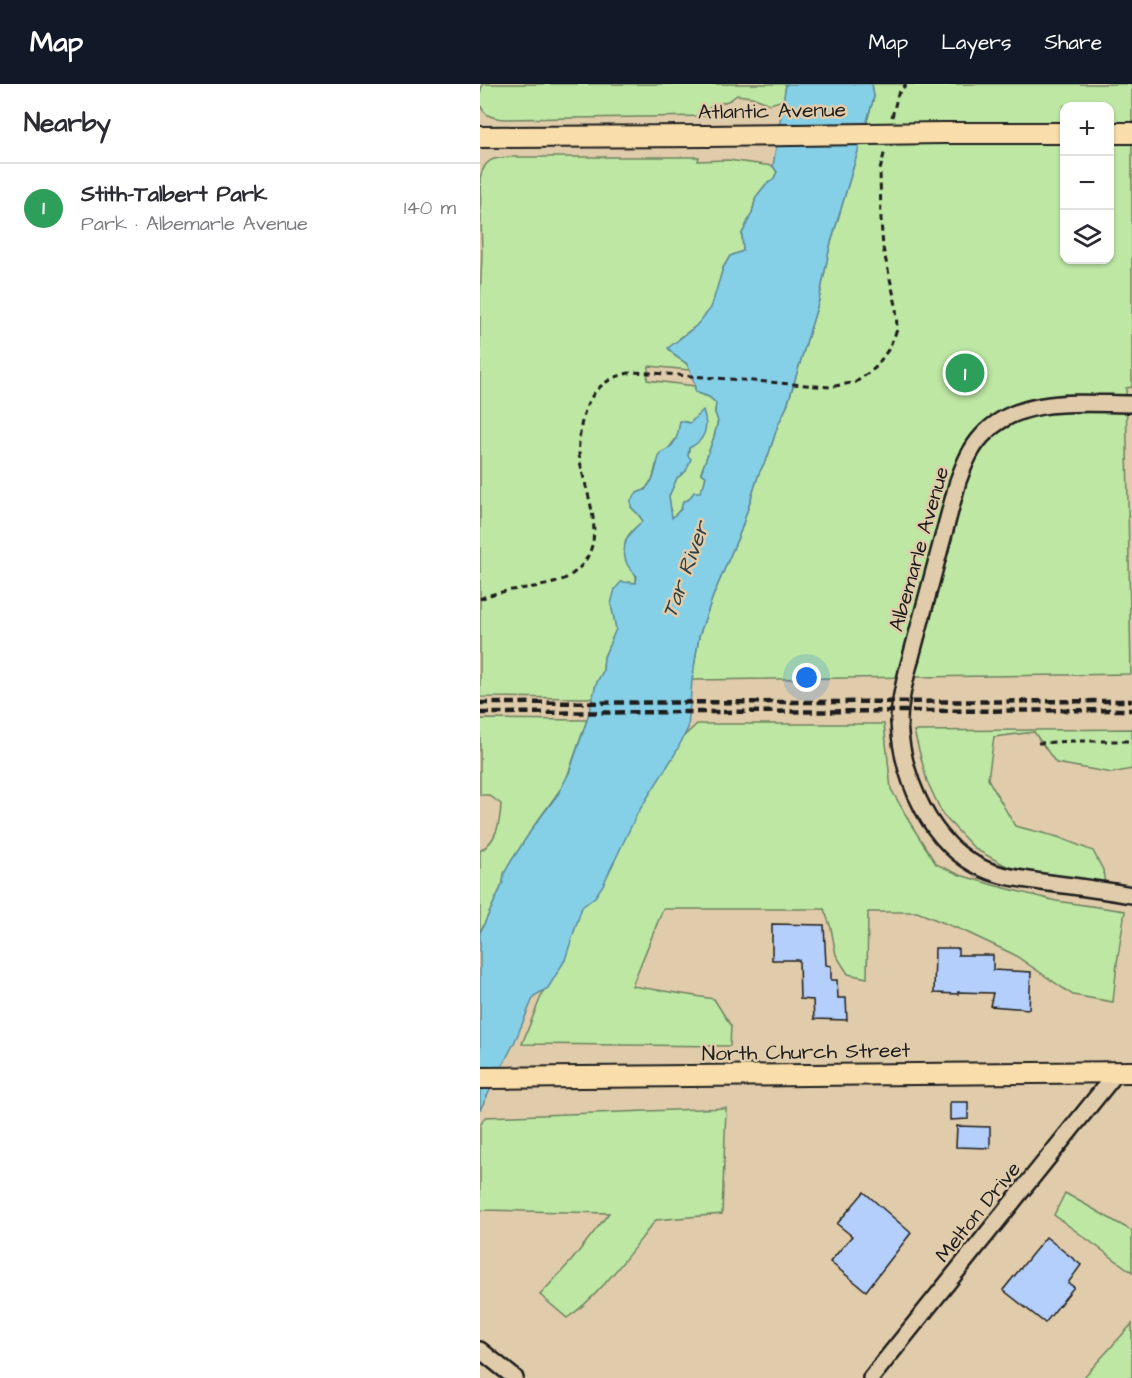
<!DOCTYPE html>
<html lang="en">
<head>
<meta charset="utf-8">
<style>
  :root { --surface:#fff; --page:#f7f7f7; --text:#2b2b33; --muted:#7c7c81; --line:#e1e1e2; --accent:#111827 }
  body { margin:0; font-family:"Architects Daughter",sans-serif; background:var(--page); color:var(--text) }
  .controls { position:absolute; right:18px; top:18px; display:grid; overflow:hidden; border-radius:12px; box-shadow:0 2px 4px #0004 }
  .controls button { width:54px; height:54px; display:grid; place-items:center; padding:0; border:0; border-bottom:2px solid var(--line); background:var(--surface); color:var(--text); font:30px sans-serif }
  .you { position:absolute; left:327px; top:594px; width:21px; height:21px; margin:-15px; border:4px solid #fff; border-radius:50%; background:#1a73e8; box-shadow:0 0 0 9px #1a73e833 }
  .badge { display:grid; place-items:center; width:39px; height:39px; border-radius:50%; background:var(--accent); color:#fff; font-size:20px; font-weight:700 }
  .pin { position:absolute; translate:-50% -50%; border:3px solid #fff; box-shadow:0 2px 6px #0006 }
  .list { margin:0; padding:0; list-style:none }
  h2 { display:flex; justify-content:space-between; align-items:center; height:78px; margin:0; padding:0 24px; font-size:26px }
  h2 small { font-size:20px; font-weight:400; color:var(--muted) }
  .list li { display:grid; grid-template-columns:39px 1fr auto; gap:18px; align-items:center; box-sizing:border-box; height:90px; padding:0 24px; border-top:2px solid var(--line) }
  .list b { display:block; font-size:22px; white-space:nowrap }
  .list p { margin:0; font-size:20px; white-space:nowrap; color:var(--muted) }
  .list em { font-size:20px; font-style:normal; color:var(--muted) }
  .icon { flex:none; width:33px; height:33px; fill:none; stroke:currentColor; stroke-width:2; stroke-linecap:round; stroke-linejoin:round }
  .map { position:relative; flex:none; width:652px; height:1294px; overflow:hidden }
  header { display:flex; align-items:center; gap:36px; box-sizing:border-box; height:84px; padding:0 30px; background:var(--accent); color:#fff }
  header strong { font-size:28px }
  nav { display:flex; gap:33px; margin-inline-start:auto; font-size:21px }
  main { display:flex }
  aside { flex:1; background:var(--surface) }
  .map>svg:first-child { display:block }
</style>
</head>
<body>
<header>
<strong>Map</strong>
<nav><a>Map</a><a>Layers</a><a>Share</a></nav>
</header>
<main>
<aside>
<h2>Nearby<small></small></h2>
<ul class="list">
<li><span class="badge" style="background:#2e9e5b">1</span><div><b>Stith-Talbert Park</b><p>Park · Albemarle Avenue</p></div><em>140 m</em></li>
</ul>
</aside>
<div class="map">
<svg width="652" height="1294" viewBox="0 0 652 1294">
  <rect width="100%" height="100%" fill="#e0ccaa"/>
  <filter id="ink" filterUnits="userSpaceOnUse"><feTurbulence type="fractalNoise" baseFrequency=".0167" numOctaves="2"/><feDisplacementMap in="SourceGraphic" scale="12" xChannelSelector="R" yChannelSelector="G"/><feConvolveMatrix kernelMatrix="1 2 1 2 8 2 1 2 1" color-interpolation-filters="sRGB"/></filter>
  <g filter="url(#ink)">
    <g fill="#bde7a3" stroke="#6c8260" stroke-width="1.5" fill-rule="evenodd">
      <path d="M3,0H306L304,16L290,20L272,13L257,11L250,16L229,24L232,28L230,32L25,35C11,34 0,31 0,15C0,9 0,5 3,0Z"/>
      <path d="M392,0H652V303L646,304L651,590L212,596L219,552L233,512L261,446L279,389L288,372L298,341L307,322L339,216L350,162L394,13ZM584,22H630V176H584Z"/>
      <path d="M32,73H219L218,77L248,76L293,82L297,88L293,96L286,100L276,113L272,129L262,150L263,167L250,172L243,184L232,224L216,242L200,254L195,272L206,279L210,286L169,282L167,296L215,302V308L229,313L236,319L235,329L238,337L234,353L221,389L226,392L224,401L220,408L208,416L192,435L189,412L197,394L206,387L209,364L210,339L200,337L198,352L176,381L173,394L165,406L157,409L151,423L158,430L163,437C144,453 140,458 151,481C155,488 157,492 156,499L149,498L131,520L137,545L124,573L123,587L116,600L113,614L0,613V213L2,171L0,94C5,74 13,74 32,73Z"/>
      <path d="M0,635L107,636L85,699L54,742L24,790L23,799L0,849V767C17,757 20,739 21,720L9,711H0Z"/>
      <path d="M217,640H404L411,705L432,742L456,780L480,791L513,801L576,817L645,827L637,879L633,918L593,911L533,870L484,847L437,828H388L387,894L368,890L356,871L351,844L344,825H183L152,902L234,915L251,942L250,962L42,960L94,830L179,675Z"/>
      <path d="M652,645V685L632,689L576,679L554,648L514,653L508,695L535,742L578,753L613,767L623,786L625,801L534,786L495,765L463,731L447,697L434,647Z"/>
      <path d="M246,1024L242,1130L176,1136C150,1168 121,1211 87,1234L60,1211L92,1176L129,1129L0,1126V1042L5,1033Z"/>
      <path d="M585,1109L652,1147V1188L574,1131Z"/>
      <path d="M652,1240V1294H603Z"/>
    </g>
    <path fill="#86d0e7" stroke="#5c8896" stroke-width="1.5" d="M306,0H392L394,13L350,162L339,216L307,322L298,341L288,372L279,389L261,446L233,512L219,552L212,596L208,644L195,670L157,730L123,801L115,813L102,823L85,876L68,904L54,912L35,957L0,1026V849L23,799L24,790L30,779L54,742L78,710L89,689L107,636L116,600L123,587L124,573L136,545L131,520L135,505L141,498L156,499L157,492C154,489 149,484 147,480C139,461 149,448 163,437L158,430L151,423V416L157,409L165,406L173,395L180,369C196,363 198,352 200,337L210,339L223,326C229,343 226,356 209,364L208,372L211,375L206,387L197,394L189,412L192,434L201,425L203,417L208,416L214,408H220L224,400L226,392L221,389L234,353L238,337L235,329L236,319L229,313L215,308V302L210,286L206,279L195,272L188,264L216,242L231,224L243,184L250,172L263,167L262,150L272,129L276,113L286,100L293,96L297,88L293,82Z"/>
    <g fill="#b4cffc" stroke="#1c1c1c" stroke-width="1.5">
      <path d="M292,840L344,841L346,881L351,882V896H357L358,914H366L367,936L334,935L333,916L320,915L319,876H292Z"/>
      <path d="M455,864H478V871H513V886L551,888L549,925L510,922L513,909L478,908V910L454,909Z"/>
      <path d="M470,1018H488V1035L470,1036Z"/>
      <path d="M477,1042L510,1043V1064L476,1063Z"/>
      <path d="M384,1108L431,1149L386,1207L350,1178L372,1152L357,1140Z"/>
      <path d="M566,1153L601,1181L588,1199L594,1203L565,1239L523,1206Z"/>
    </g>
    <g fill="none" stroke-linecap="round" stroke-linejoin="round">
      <g stroke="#1c1c1c" stroke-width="20">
        <g id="minor">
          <path d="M652,320C603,320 539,311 502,352C490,365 484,381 478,397L427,588C423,604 419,621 419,638C422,694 450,761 504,785C521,793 543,795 562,798C592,802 622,806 652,811"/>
          <path d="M0,1266L35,1294"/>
          <path d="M391,1294L637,988"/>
        </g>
      </g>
      <g stroke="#1c1c1c" stroke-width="24">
        <g id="major">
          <path d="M463,49H584"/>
          <path d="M630,49H652"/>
          <path d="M0,53L227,52"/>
          <path d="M0,994L652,988"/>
        </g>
      </g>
      <g stroke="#1c1c1c" stroke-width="3" stroke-dasharray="6 4.5" stroke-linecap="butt">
        <path d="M412,33L418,10L426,0"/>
        <path d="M0,515C7,512 15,509 22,508C46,502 76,505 96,487C132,455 103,407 99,370C98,361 100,351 101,342C106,315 118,297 145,290C154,287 164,289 173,289L350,303L376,298L395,284L408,266L417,246L416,221L403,164L401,136L400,86L405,66"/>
        <path d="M558,659L593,657H652"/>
      </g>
      <use href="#minor" stroke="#e0ccaa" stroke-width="15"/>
      <use href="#major" stroke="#f9deab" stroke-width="20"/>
      <g stroke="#1c1c1c" stroke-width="4.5" stroke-dasharray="9 4.5" stroke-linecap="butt">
        <path d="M0,619L652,617"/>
        <path d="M0,629L652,626"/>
      </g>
      <g stroke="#1c1c1c" stroke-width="24" stroke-linecap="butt">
        <path id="major-bridge" d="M227,52L463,49"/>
      </g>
      <use href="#major-bridge" stroke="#f9deab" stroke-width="20"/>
    </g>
  </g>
  <g text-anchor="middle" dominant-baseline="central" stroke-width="5" stroke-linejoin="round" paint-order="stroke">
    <g font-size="21" fill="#1c1c1c" stroke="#e0ccaa">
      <text transform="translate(292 27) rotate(-1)">Atlantic Avenue</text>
      <text transform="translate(439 465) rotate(-74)">Albemarle Avenue</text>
      <text transform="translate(326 968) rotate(-1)">North Church Street</text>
      <text transform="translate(498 1128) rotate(-51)">Melton Drive</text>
    </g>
    <g font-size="22" font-style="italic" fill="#314045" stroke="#e0ccaa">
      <text transform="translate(206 486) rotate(-70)">Tar River</text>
    </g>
  </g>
</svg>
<div class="controls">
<button>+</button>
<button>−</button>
<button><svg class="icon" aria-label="layers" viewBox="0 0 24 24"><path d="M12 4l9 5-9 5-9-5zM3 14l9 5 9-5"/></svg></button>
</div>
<div class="you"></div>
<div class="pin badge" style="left:485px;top:289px;background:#2e9e5b">1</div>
</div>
</main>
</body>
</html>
